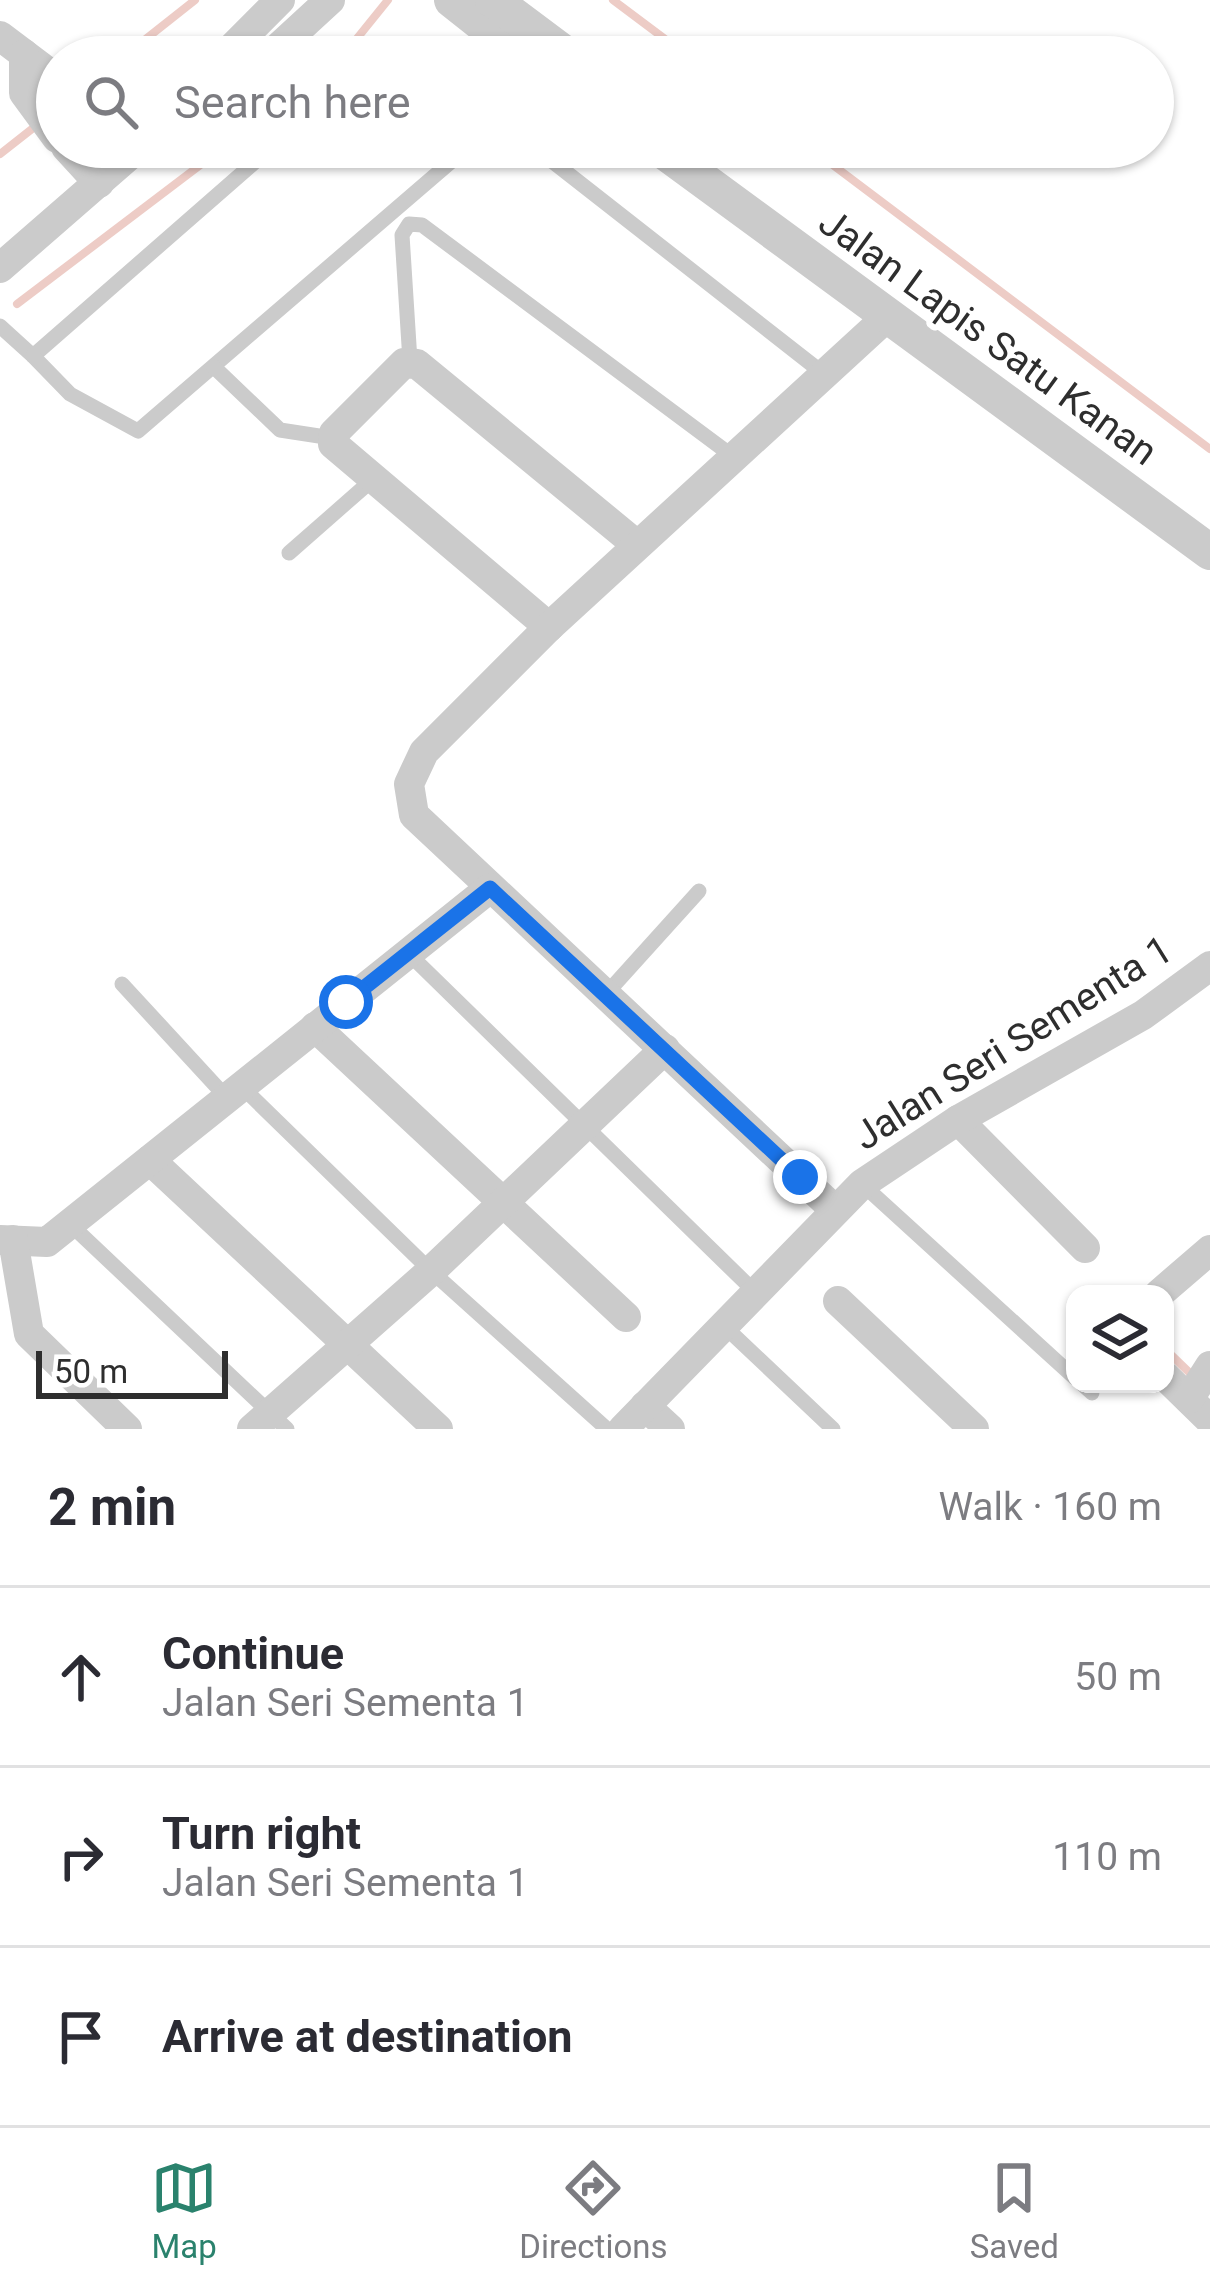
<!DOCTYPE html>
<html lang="en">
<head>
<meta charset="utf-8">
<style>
  :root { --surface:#fff; --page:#f7f7f7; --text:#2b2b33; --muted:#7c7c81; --line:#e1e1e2; --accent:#2a826d }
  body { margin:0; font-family:Roboto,sans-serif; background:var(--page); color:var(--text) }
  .controls { position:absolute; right:36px; bottom:36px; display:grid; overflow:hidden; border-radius:24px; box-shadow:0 3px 9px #0004 }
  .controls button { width:108px; height:108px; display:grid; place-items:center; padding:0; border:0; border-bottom:3px solid var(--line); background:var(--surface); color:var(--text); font:60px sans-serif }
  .scale { position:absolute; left:36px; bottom:30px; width:192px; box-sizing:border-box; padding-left:12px; border:6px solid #2e2e2e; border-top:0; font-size:33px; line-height:42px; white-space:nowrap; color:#2e2e2e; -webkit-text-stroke:9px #fff; paint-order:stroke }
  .stop { position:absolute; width:36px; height:36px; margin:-27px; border:9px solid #1a73e8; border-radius:50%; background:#fff }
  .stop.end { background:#1a73e8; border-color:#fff; box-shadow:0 3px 12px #0008 }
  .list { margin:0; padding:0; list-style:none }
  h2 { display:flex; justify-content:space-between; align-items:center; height:156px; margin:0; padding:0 48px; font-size:51px }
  h2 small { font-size:39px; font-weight:400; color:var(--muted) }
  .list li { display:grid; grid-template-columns:78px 1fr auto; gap:36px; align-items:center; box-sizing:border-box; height:180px; padding:0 48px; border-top:3px solid var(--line) }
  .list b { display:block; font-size:45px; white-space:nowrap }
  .list p { margin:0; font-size:39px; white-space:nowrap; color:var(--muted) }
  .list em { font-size:39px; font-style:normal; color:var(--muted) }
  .icon { flex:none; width:66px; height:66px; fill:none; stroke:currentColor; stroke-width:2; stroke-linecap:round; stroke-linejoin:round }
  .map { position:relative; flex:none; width:1210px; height:1429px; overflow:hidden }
  .search { position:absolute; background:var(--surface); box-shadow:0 3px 9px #0004; left:36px; right:36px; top:36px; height:132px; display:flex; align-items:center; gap:30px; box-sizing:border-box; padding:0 42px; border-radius:66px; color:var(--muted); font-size:45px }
  .sheet { height:696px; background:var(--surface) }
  nav { display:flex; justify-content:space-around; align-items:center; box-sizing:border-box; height:168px; border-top:3px solid var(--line); background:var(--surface); font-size:33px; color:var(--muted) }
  nav a { display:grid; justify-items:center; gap:6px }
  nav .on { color:var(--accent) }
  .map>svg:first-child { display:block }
</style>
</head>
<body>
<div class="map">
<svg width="1210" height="1429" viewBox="0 0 1210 1429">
  <rect width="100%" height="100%" fill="#fff"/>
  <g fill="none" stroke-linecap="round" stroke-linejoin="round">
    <g stroke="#edccc6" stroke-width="8">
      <path d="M613,0L689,57"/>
      <path d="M123,57L195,0"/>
      <path d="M342,57L388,0"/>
      <path d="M809,147L1210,449"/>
      <path d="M0,154L37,125"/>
      <path d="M17,304L224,147"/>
      <path d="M1165,1349L1194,1377"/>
    </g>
    <g stroke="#cbcbcb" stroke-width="15">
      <path d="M387,57H400"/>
      <path d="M534,147L824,374"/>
      <path d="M0,326L33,356L272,147"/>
      <path d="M33,356L70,394L138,431L468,147"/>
      <path d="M410,361L402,235L409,224L422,225L731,455"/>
      <path d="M214,367L280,430L332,438"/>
      <path d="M289,553L371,481"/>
      <path d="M408,953L755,1292"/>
      <path d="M122,984L227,1098"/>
      <path d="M606,994L699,891"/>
      <path d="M241,1086L431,1271L607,1429"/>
      <path d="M862,1184L1075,1378"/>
      <path d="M70,1224L287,1429"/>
      <path d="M723,1325L833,1429"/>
      <path d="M1082,1384L1092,1393"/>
    </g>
    <g stroke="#cbcbcb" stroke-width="30">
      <path d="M0,36L57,79"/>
      <path d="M24,54V93L57,138"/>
      <path d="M223,57L280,0"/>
      <path d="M268,57L330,0"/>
      <path d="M66,147L99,183"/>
      <path d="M0,268L139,147"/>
      <path d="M549,627L333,444L334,433L404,363L417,364L637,545"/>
      <path d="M315,1027L626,1317"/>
      <path d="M958,1120L1085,1248"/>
      <path d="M150,1160L438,1429"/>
      <path d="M834,1209L414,815L409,784L424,752L549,627L888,316"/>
      <path d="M0,1240L47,1242L490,888"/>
      <path d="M13,1240L29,1334L127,1429"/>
      <path d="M1159,1294L1210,1250"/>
      <path d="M838,1301L974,1429"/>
      <path d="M1165,1376L1210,1420"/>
      <path d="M1189,1399L1210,1366"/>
      <path d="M645,1406L670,1429"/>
      <path d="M252,1429L431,1271L665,1049"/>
      <path d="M623,1429L862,1184L958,1120L1143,1015L1210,966"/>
    </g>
    <g stroke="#cbcbcb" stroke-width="36">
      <path d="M452,0L524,57"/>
      <path d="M493,0L569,57"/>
      <path d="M658,147L1210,552"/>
    </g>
  </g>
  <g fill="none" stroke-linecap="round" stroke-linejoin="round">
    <path stroke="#1a73e8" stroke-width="15" d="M346,1002L490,888L800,1177"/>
  </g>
  <g text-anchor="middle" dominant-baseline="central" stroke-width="12" stroke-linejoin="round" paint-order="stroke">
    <g font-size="39" fill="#2e2e2e" stroke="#fff">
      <text transform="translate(988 337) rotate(36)">Jalan Lapis Satu Kanan</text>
      <text transform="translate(1013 1043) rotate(-32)">Jalan Seri Sementa 1</text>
    </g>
  </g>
</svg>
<div class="controls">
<button><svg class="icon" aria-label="layers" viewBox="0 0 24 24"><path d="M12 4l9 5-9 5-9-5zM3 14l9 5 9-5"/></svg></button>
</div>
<div class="scale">50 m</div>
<div class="stop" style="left:346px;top:1002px"></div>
<div class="stop end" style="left:800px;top:1177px"></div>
<div class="search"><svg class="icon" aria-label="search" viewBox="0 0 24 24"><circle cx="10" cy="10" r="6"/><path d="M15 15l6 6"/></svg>Search here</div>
</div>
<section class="sheet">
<h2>2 min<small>Walk · 160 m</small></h2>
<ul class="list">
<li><svg class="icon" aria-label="ahead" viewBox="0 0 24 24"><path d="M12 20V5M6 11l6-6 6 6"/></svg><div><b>Continue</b><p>Jalan Seri Sementa 1</p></div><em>50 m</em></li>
<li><svg class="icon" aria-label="right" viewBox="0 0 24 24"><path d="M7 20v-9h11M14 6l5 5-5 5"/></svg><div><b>Turn right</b><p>Jalan Seri Sementa 1</p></div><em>110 m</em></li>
<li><svg class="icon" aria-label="arrive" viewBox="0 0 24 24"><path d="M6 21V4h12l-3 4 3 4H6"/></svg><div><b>Arrive at destination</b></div></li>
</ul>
</section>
<nav>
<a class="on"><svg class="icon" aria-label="map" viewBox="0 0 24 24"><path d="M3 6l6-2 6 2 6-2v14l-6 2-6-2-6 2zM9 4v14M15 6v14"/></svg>Map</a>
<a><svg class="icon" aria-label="directions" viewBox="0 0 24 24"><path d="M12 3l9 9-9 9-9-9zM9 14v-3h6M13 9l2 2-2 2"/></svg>Directions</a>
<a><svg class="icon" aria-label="saved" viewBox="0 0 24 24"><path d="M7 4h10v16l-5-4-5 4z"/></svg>Saved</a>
</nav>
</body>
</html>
